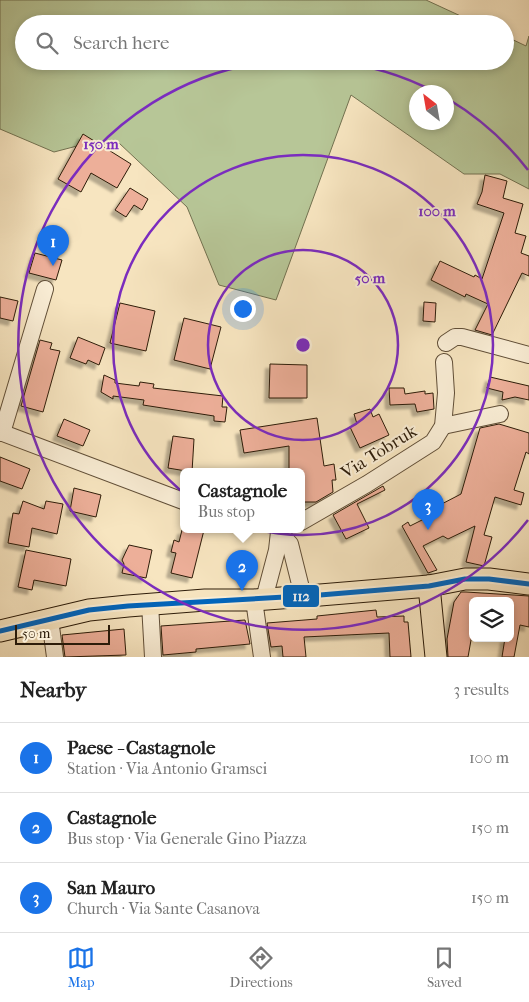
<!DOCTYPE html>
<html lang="en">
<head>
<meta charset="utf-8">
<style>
  :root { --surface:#fff; --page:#f2f2f2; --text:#222; --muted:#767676; --line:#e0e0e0; --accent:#1a73e8 }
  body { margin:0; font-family:"IM FELL French Canon",serif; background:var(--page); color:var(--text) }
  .controls { position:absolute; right:15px; bottom:15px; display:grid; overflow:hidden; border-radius:8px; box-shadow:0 2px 8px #0003 }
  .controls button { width:45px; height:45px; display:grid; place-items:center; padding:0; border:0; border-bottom:1px solid var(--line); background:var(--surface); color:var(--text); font:25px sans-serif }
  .compass { position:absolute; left:409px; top:85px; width:45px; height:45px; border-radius:50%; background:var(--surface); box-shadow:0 2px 8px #0003; rotate:329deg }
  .scale { position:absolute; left:15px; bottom:12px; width:95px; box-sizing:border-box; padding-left:5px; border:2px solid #2d1c09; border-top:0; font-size:14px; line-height:18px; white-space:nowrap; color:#2d1c09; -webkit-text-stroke:4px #faeed6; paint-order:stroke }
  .you { position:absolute; left:242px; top:308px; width:18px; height:18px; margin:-12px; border:4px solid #fff; border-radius:50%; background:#1a73e8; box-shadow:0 0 0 8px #1a73e833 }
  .badge { display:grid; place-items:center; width:32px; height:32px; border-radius:50%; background:var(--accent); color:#fff; font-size:16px; font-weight:700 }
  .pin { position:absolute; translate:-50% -41px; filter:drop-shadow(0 1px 2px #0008) }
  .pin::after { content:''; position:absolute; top:26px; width:18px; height:15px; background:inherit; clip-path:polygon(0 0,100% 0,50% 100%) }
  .popup { position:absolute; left:180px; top:468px; width:125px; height:65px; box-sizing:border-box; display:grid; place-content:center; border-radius:8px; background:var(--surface); filter:drop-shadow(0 1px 4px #0005); font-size:16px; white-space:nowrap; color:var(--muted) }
  .popup b { font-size:19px; color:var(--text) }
  .popup::after { content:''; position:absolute; left:50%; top:100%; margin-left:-10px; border:10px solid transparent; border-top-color:var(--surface) }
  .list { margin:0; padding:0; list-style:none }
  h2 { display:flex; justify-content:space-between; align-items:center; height:65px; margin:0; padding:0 20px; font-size:21px }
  h2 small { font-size:16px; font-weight:400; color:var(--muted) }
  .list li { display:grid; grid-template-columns:32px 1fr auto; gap:15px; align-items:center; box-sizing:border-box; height:70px; padding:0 20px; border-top:1px solid var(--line) }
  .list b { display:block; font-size:19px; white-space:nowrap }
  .list p { margin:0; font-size:16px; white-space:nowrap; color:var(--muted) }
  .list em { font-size:16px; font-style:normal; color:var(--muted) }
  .icon { flex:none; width:28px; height:28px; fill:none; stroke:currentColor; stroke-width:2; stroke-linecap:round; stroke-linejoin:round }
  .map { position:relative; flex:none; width:529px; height:657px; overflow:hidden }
  .search { position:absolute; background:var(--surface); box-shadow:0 2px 8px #0003; left:15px; right:15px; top:15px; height:55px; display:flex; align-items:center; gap:12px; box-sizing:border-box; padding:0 18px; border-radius:28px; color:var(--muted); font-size:19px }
  .sheet { height:275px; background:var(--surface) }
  nav { display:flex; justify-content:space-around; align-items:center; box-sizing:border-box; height:70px; border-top:1px solid var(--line); background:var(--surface); font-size:14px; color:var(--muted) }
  nav a { display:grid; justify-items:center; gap:2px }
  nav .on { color:var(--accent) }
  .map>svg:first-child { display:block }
</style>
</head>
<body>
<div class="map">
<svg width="529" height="657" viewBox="0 0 529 657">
  <defs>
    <filter id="shadow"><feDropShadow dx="-4.5" dy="4.5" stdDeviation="1" flood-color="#0004"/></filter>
  </defs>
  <rect width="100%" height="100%" fill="#f7e5c0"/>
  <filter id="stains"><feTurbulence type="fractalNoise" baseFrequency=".004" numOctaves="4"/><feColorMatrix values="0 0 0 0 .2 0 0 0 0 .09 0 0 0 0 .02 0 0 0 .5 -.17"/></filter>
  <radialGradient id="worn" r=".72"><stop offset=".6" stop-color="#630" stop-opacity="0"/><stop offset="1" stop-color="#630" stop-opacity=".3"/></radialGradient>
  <path fill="#b7c697" stroke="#727150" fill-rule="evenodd" d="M0,0H426L478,24H24V61H505V36L526,46L529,36V189L500,174H464L351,95L276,300L219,285L187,207L119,143L77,146L54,152L0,129ZM416,92H446V122H416Z"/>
  <g fill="#edaf99" stroke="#2d1c09" filter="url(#shadow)">
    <path d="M83,134L131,164L117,188L91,173L81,192L58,179Z"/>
    <path d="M485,175L507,181L503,198L523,204L515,233L526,236L521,253L529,256V276L522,273L492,335L475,330L488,304L466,294L465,297L431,280L440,261L474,277L475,275L482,279L504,213L477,204L482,192Z"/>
    <path d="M130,188L148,199L142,210L134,205L126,217L115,210Z"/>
    <path d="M35,253L62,260L56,280L29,273Z"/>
    <path d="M0,297L18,301L13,321L0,318Z"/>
    <path d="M424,302L436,303L435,322L423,321Z"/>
    <path d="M120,303L155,311L146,351L110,343Z"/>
    <path d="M184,318L221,327L210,369L174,360Z"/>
    <path d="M78,337L105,348L99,365L88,360L86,364L70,358Z"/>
    <path d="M40,340L52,343L50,349L60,351L43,412L21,406Z"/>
    <path d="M270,364L307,365V398H269Z"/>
    <path d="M104,375L115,380V383L139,386L140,382L154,384L153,388L223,396L222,407H227L225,422L214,421V416L143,405L144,400L113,396V399L101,392Z"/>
    <path d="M490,377L529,386V400L515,397L502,400L503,392L487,388Z"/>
    <path d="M389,388H404L405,394L425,391V394L433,393L434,409L417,412L415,404L390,405Z"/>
    <path d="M370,409L373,417L379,414L389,435L360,448L350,427L357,424L354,414Z"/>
    <path d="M317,418L324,466L334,464L336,480H332L333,492L316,502H301V472H289V446L244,453L240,430Z"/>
    <path d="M64,419L90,430L83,446L57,436Z"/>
    <path d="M499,424L529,433V454L526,452L514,490L524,493L521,505L495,497L484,535L492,537L484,566L466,562L475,526L448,539L443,536L423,546L437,570L428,573L402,526L408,522L410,526L430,516L434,508L461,494L480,428Z"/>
    <path d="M173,436L194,439L192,472L168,468Z"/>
    <path d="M0,457L30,469L22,489L0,481Z"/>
    <path d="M383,486L385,490L357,504L369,528L346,539L333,515Z"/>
    <path d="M74,488L101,495L96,517L70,511Z"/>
    <path d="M23,501L44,509L46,501L63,504L57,534L32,528L29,547L8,543L13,513L19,514Z"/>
    <path d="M182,530H204L192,578L171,573L176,553L171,552L174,540L179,542Z"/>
    <path d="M129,545L152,550L146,578L122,573L124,564L122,560Z"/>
    <path d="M26,550L71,559L66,586L34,580L32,590L18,587Z"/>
    <path d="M466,592L529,596V627L520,625L514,657H502L505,638H510V601H473V629L468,657H448L447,639L454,602L461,592Z"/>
    <path d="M376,610L377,617L404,616V622H408L411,657H390L389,633L304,637L306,657H283L282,646L271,647L267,623L317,619V616Z"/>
    <path d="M245,620L250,644L196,649V652L163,655L161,626Z"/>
    <path d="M124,629L126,655L65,657L62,635Z"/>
  </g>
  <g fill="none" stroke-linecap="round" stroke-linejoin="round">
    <g stroke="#604e37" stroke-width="18">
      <g id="minor">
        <path d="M446,343L455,337H462L529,355"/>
        <path d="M443,426L500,414"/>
        <path d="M0,432L183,501"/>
        <path d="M2,433L45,289"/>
        <path d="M301,522L367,484L433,442L443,426L446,393L444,362"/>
        <path d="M279,532L290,544L303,596"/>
        <path d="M264,599L277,550L279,532"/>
        <path d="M254,600L262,657"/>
        <path d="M150,604L153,657"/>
        <path d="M50,619L55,657"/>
      </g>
    </g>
    <g stroke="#2d1c09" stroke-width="23">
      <g id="major">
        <path d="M429,586L436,657"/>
        <path d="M0,631L89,610L128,606L205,600H254L320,595L429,586L465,579H489L529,584"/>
      </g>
    </g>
    <use href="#minor" stroke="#faeed6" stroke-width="16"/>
    <use href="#major" stroke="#f7e5c0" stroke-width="21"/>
    <g stroke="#faeed6" stroke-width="9">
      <path id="bus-1" d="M0,631L89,610L128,606L320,595L429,586L465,579H489L529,584"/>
    </g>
    <use href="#bus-1" stroke="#0065bd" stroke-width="5"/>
  </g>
  <g fill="none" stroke="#7b2cbf" stroke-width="2.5">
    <circle cx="303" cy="345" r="95"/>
    <circle cx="303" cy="345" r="190"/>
    <path d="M528 520A285 285 0 1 1 276 61M330 61A285 285 0 0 1 435 92M448 99A285 285 0 0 1 528 170"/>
  </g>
  <g text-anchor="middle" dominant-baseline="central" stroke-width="4" stroke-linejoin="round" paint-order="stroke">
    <g font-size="18" fill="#2d1c09" stroke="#faeed6">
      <text transform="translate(379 452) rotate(-32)">Via Tobruk</text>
    </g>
  </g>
  <circle cx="303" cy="345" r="8" fill="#7b2cbf" stroke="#faeed6" stroke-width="2.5"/>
  <g font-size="15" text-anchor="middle" font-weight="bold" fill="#7b2cbf" stroke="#faeed6" stroke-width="4" stroke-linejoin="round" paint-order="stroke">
    <text x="101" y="149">150 m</text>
    <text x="437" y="216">100 m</text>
    <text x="370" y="283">50 m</text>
  </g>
  <rect stroke="#faeed6" stroke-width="2" x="282" y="584" width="38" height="24" rx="5" fill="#0065bd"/>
  <g font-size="14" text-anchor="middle" font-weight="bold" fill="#fff">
    <text x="301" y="601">112</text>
  </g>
  <rect width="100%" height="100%" filter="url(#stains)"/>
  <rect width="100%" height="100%" fill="url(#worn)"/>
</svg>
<div class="controls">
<button><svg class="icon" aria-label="layers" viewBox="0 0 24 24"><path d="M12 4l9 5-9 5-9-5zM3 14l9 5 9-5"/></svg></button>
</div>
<svg class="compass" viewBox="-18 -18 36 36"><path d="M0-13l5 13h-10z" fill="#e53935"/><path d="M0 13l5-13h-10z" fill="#767676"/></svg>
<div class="scale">50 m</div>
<div class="you"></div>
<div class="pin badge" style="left:53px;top:266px">1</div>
<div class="pin badge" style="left:242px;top:591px">2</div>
<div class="popup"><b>Castagnole</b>Bus stop</div>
<div class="pin badge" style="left:428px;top:530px">3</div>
<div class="search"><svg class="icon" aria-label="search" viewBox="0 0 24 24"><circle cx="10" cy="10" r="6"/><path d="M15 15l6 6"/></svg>Search here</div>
</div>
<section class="sheet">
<h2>Nearby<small>3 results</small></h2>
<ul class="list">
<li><span class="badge">1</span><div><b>Paese - Castagnole</b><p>Station · Via Antonio Gramsci</p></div><em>100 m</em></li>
<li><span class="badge">2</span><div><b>Castagnole</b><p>Bus stop · Via Generale Gino Piazza</p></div><em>150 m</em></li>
<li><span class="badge">3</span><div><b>San Mauro</b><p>Church · Via Sante Casanova</p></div><em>150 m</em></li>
</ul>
</section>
<nav>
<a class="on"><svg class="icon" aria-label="map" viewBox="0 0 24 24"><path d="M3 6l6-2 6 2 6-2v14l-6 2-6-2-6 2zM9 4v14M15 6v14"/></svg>Map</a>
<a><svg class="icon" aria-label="directions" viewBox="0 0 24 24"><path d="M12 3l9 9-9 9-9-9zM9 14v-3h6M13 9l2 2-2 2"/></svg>Directions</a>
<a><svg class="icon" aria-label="saved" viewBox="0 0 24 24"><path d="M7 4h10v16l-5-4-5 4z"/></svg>Saved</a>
</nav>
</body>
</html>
